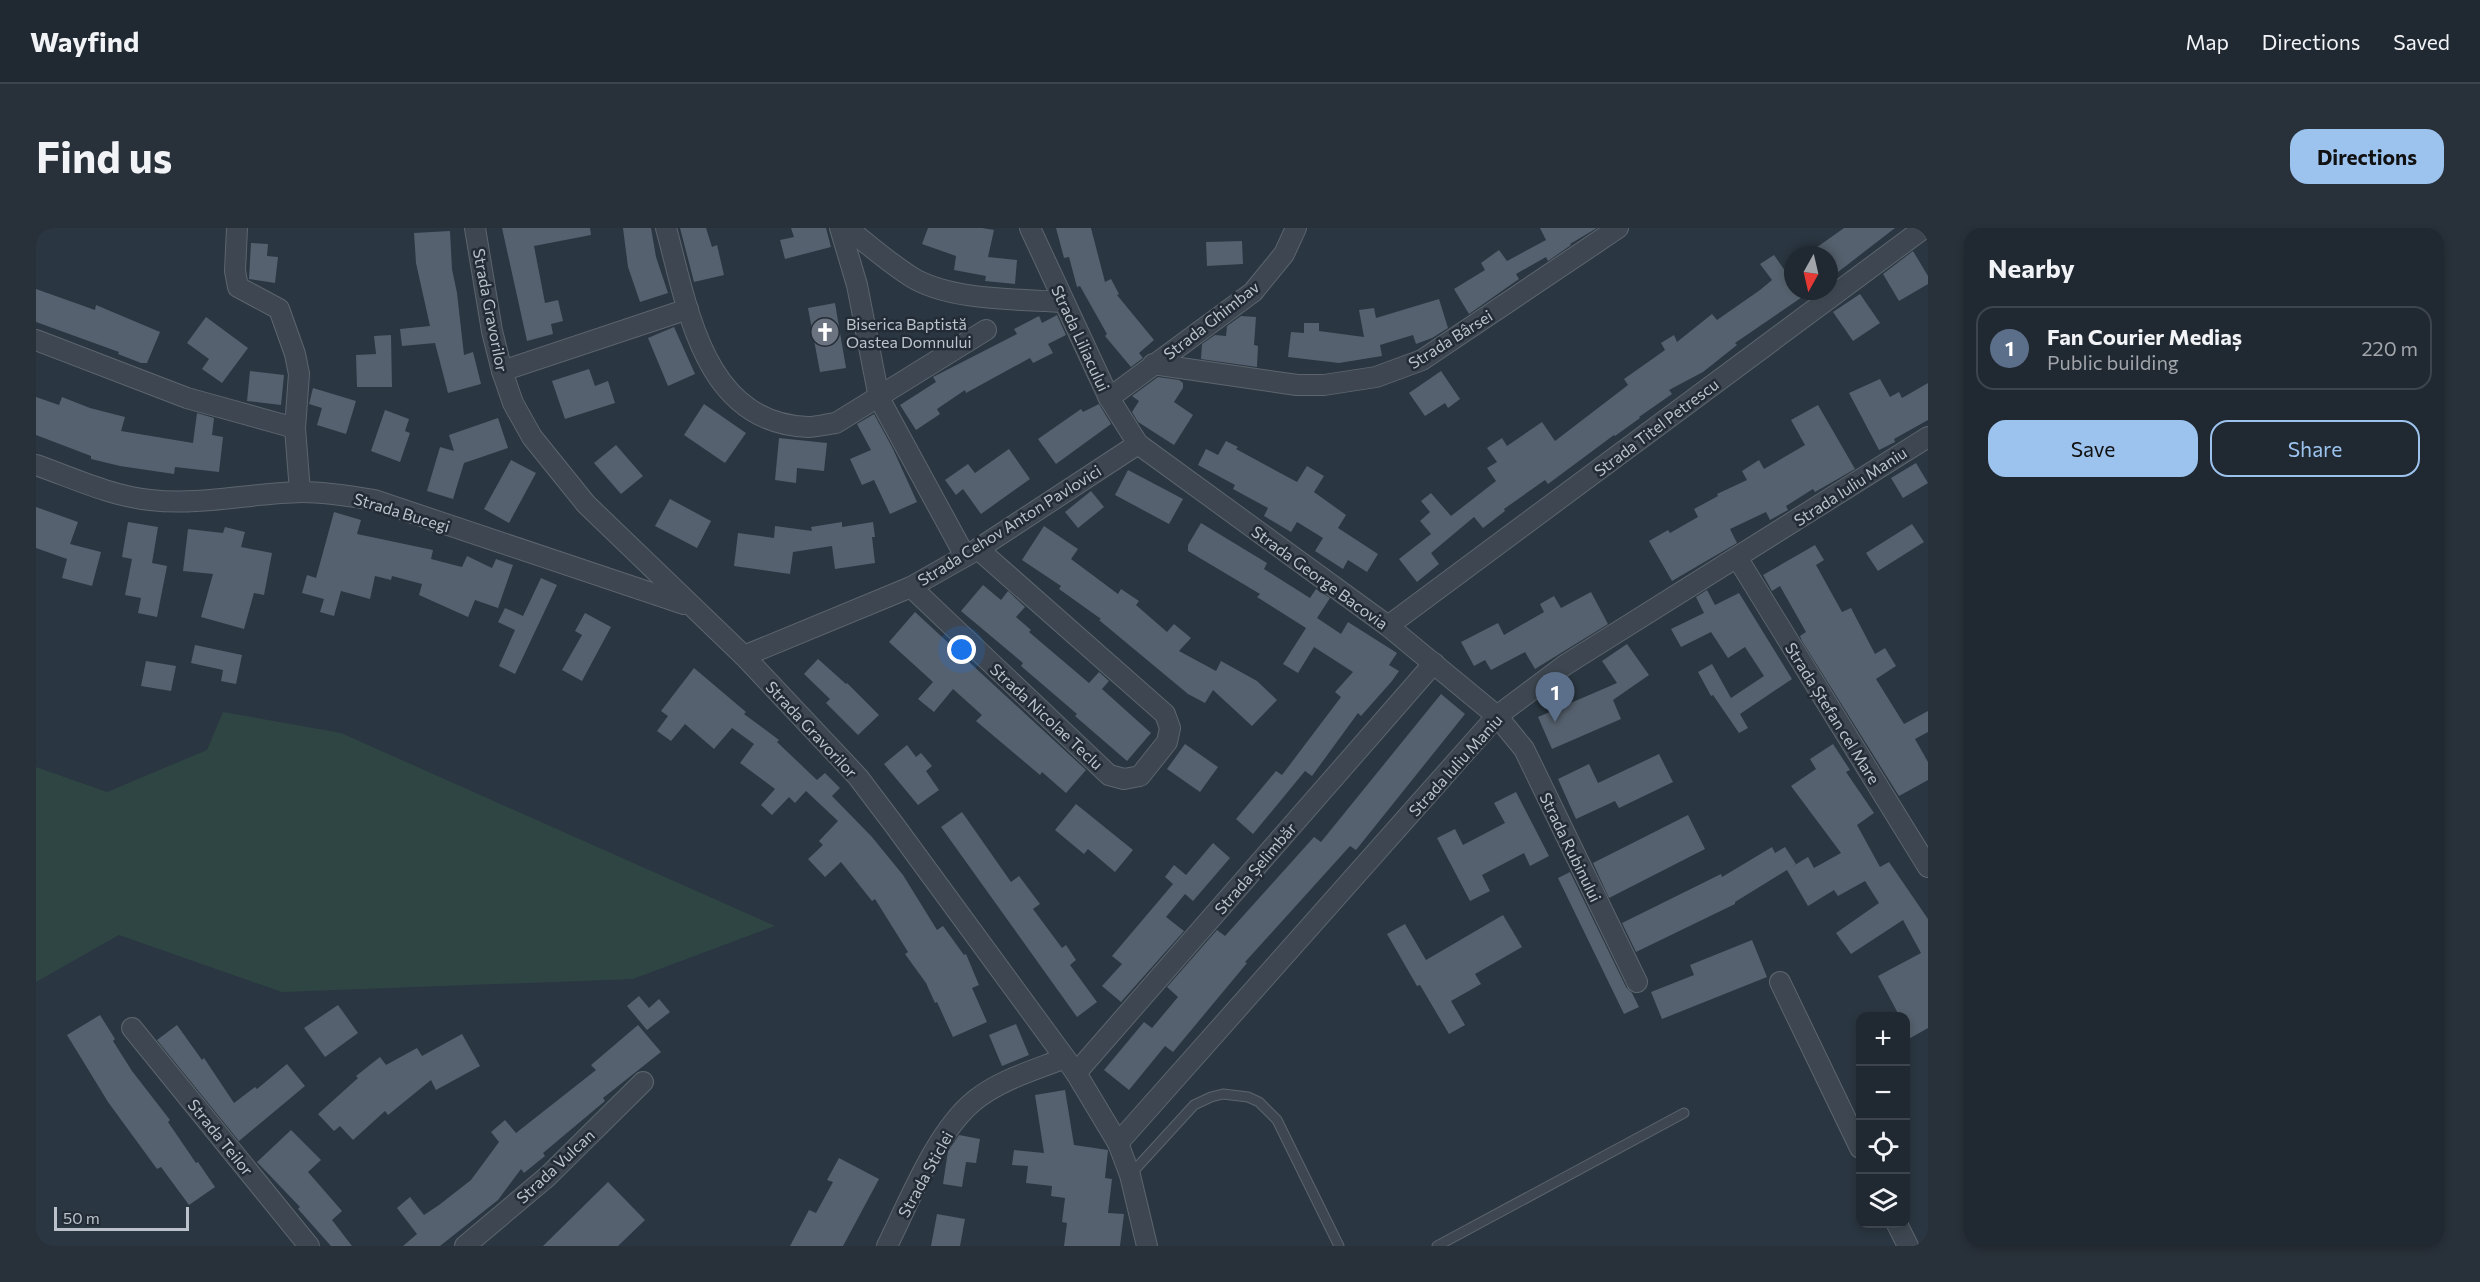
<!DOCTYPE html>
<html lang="en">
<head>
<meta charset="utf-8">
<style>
  :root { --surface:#202831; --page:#283039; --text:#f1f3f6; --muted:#a2a6ab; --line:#3d444d; --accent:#9cc3ee }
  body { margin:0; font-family:Commissioner,sans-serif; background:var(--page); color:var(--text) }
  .controls { position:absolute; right:18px; bottom:18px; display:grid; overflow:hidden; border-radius:12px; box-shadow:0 3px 9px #0003 }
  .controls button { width:54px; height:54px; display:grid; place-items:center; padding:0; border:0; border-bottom:2px solid var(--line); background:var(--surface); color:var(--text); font:30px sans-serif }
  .compass { position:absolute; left:1748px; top:18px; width:54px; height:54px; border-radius:50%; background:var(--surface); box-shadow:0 3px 9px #0003; rotate:188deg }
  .scale { position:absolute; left:18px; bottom:15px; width:135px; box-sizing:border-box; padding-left:6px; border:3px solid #bbc2cb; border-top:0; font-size:16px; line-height:21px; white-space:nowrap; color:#bbc2cb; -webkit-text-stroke:4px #232c36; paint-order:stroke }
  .you { position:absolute; left:926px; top:422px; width:21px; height:21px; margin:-15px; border:4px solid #fff; border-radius:50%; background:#1a73e8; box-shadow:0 0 0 9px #1a73e833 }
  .badge { display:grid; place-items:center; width:39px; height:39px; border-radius:50%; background:var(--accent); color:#fff; font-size:20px; font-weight:700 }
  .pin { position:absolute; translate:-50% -50px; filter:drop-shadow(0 2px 3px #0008) }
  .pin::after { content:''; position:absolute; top:32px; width:21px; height:18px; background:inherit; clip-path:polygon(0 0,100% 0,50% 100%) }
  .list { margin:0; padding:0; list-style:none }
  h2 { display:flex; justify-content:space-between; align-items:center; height:78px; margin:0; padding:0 24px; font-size:26px }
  h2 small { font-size:20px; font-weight:400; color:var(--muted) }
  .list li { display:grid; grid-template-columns:39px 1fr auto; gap:18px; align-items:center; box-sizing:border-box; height:84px; margin:0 12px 12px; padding:0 12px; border:2px solid var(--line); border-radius:18px }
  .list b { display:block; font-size:22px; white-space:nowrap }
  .list p { margin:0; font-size:20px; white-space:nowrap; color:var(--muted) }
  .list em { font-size:20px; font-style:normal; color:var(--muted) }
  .actions { display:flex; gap:12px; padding:18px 24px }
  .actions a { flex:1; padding:14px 0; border:2px solid var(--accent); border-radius:18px; text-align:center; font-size:21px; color:var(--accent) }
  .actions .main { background:var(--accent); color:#111 }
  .icon { flex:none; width:33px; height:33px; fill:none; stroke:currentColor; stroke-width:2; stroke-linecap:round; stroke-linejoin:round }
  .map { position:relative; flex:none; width:1892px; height:1018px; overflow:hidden; border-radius:18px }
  header { display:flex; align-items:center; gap:36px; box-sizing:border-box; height:84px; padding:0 30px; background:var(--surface); border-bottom:2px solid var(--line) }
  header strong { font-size:28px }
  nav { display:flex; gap:33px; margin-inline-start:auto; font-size:21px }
  .intro { display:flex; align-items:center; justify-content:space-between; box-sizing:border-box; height:144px; padding:0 36px }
  h1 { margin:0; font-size:42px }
  .button { padding:15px 27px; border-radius:18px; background:var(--accent); color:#111; font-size:21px; font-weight:700 }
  main { display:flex; gap:36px; padding:0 36px }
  aside { flex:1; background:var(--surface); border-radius:18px; box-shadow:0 3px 9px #0003 }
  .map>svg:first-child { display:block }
</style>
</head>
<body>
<header>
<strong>Wayfind</strong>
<nav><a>Map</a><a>Directions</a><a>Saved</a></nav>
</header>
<div class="intro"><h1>Find us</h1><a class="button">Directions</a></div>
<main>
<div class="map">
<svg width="1892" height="1018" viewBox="0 0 1892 1018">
  <rect width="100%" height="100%" fill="#2a3641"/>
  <path fill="#2f4544" d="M187,484L305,505L739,698L597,751L246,764L83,707L0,754V539L71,564L171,522Z"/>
  <g fill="#55616e">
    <path d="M466,0H554L555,7L498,18L509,75L522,72L527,93L515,96L517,106L491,113Z"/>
    <path d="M587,0H615L620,29L632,65L604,74L592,39Z"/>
    <path d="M644,0H670L676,19L681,17L688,47L658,54Z"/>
    <path d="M755,0H790L795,19L749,31L744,12L758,9Z"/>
    <path d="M892,0H946L958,2L952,29L981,32L979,56L949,53L950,48L918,42L920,28L886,16Z"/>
    <path d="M1020,0H1055L1069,54L1075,51L1083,66L1081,67L1118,112L1103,125L1107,130L1095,139L1069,108L1071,106L1044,58L1041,59L1033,29L1028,30Z"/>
    <path d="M1504,0H1561L1534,16L1535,17L1512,33L1510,29L1480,46L1483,51L1433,86L1418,61L1449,42L1445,35L1463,22L1471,33L1510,12Z"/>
    <path d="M1808,0H1859L1793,51V27H1770Z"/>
    <path d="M414,3L416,41L421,65L428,127L437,124L445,156L412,165L399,115L366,118L364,101L394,98L380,35L378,5Z"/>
    <path d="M1206,13L1207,36L1171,38L1170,14Z"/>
    <path d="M215,15L232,16L231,28L242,29L239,55L213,51Z"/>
    <path d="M1877,23L1892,48V56L1863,73L1847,46Z"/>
    <path d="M1738,27L1757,54V63H1775L1699,115L1701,117L1667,144L1633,162L1636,166L1603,189L1604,190L1579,208L1578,207L1512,256L1509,252L1468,281L1469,283L1447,300L1438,289L1395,325L1403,336L1381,354L1363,331L1395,306L1384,293L1394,284L1385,273L1395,265L1415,288L1460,253L1451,240L1461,234L1451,220L1466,210L1471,218L1506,194L1519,213L1592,157L1588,151L1629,122L1625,115L1638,107L1641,114L1676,86L1681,92L1724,62L1736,52L1724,36Z"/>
    <path d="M0,61L59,82L60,77L124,104L111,135H105L82,126L83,124L0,94Z"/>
    <path d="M1824,66L1844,95L1817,113L1797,84Z"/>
    <path d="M1403,71L1412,100L1396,110L1380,116L1377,107L1344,117L1346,128L1303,135L1252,129L1255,104L1268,105V95H1283V103L1328,109L1323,82L1338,80L1340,90Z"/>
    <path d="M799,75L810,140L784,144L772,80Z"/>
    <path d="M1021,87L1030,107L1012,116L1017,125L997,135L994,130L930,165L929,162L901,181L904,186L880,202L864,177L900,154L897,149L981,106L978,101L1003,88L1006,95Z"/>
    <path d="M1205,88L1220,89L1218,117L1222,118L1221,139L1165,131L1166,116L1179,107L1190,108L1191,98Z"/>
    <path d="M170,89L212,120L186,155L166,141L173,131L151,115Z"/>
    <path d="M638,99L659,146L632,158L612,110Z"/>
    <path d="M355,107L356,159H321L320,127L340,126L338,108Z"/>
    <path d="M553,141L559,158L572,153L579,175L529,191L516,153Z"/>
    <path d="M214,143L248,147L245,177L211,173Z"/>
    <path d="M1405,143L1424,171L1412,180L1409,175L1389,188L1373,165Z"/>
    <path d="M1122,149L1143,152L1147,155V160L1138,174L1157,187L1138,217L1102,194L1096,184L1103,173L1096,168Z"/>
    <path d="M1844,151L1854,169L1863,164L1866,170L1892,155V192L1858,211L1859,214L1843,222L1813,165Z"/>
    <path d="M277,160L320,173L310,206L281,197L286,180L273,176Z"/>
    <path d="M0,169L23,177L26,169L54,180L89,189L85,203L157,215L161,185L178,190L176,207L187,209L183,244L139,239L138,246L84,238L55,231V228L0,207Z"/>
    <path d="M668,176L710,205L689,235L648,207Z"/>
    <path d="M1063,176L1075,196L1020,236L1002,211L1045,181L1047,184Z"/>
    <path d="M1782,177L1819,241L1779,264L1777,261L1750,278L1752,282L1734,292L1730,284L1694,301L1701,315L1636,353L1613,313L1632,302L1634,305L1662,289L1658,281L1682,268L1681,266L1711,252L1706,243L1723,232L1728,241L1769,217L1755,192Z"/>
    <path d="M349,182L373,191L369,203L374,205L364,234L335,223Z"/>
    <path d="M838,186L857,221L881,274L854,286L838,252L826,257L814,231L835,222L821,196Z"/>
    <path d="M462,190L472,220L428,235L417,271L391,263L404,219L418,223L413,207Z"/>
    <path d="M743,210L791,215L788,243L761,240L760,255L739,252Z"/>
    <path d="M1190,213L1202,219L1200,221L1261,254L1271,238L1288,248L1278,264L1310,287L1302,300L1342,326L1331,344L1312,332L1307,341L1279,323L1287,310L1261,294L1255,304L1228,288L1232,280L1197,261L1199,257L1162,237L1170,221L1182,227Z"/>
    <path d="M580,217L607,248L585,266L558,235Z"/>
    <path d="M973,221L994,251L945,286L927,261L920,267L909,252L932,236L939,245Z"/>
    <path d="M475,232L500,245L473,295L448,281Z"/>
    <path d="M1880,235L1892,255L1867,270L1855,250Z"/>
    <path d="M1092,242L1147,271L1133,296L1079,267Z"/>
    <path d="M1055,263L1068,279L1042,300L1029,284Z"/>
    <path d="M634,271L675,293L661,320L619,298Z"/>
    <path d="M0,279L42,294L34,316L65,324L56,358L26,350L31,331L0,320Z"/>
    <path d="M298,284L325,292L321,306L397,322L395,331L426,339L431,328L456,340L460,331L477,337L462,380L439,372L432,389L383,367L386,356L356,348L355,352L339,348L334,371L305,363L298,388L284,384L288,371L266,365L271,347L280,350Z"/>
    <path d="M92,294L122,299L116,335L131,338L121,389L102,385L105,370L89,367L96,331L86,329Z"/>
    <path d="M806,294V299L837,294L839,309H836L839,335L799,341L796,318L757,324L754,346L698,338L702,305L738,310L739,298L776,303L775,299Z"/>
    <path d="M1165,295L1231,335L1228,341L1274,370L1280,361L1294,370L1281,390L1305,406L1312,394L1361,425L1353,437L1363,443L1356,453L1325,488L1322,485L1276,548L1269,543L1217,606L1200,591L1240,543L1246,547L1305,469L1299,464L1317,444L1278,419L1262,445L1247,436L1270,400L1221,369L1224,366L1152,323V317Z"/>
    <path d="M1876,296L1888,314L1842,343L1830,325Z"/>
    <path d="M1008,298L1042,321L1035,331L1082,366L1085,361L1103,373L1100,377L1131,404L1138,396L1155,410L1143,423L1180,443L1185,433L1221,453L1241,472L1216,498L1177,462L1169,475L1152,466L1063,392L1065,391L1023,361L1025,358L986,332Z"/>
    <path d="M189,299L209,304L205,319L236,325L228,367L218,365L208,401L165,389L177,346L147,343L152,301L187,305Z"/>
    <path d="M1779,317L1788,332L1780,337L1806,384L1815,380L1839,426L1849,420L1860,438L1840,451L1868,496L1892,483V504L1879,511L1892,534V552L1863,568L1766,413L1764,408L1770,404L1744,358L1736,363L1727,347Z"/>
    <path d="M505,350L521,357L479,446L463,438L479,402L462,394L469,380L487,388Z"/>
    <path d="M947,357L965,372L972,363L989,379L980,389L995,402L993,404L1053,455L1063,444L1073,453L1066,461L1115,505L1091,533L1039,488L1041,486L985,438L987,435L925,383Z"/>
    <path d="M1671,362L1679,377L1703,365L1756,451L1704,486L1712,500L1703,505L1677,467L1675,468L1662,444L1676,436L1695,470L1728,448L1709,419L1692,430L1675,404L1645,419L1635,401L1668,385L1660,369Z"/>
    <path d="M1555,364L1572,396L1499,441L1489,424L1455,442L1449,432L1438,438L1425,414L1462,395L1468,407L1508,384L1504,376L1518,368L1525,380Z"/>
    <path d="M879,384L1050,542L1030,565L1006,544L1004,547L940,493L946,487L917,461L898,484L882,471L897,454L853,414Z"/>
    <path d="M549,385L575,399L546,453L526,442L546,407L539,403Z"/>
    <path d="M1591,416L1613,447L1577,472L1585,491L1516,521L1502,489L1581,455L1566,433Z"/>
    <path d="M159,417L206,427L200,456L185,453L187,442L155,435Z"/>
    <path d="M782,431L810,456L811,455L843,487L822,507L790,475L794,471L768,446Z"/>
    <path d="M110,433L140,438L135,463L105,458Z"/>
    <path d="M658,440L710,484L708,486L743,512L741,514L781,552L789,545L804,560L796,568L836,609L867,647L901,702L907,698L928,727L930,726L943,757L936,760L951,794L917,809L901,774L899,775L890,755L869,726L872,724L839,671L836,673L805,634L789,649L772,631L787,617L783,613L802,593L770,563L759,575L753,569L736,587L725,577L739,561L704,535L718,516L696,500L678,521L649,496L635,513L621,503L632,488L625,483Z"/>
    <path d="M1405,466L1429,486L1320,622L1314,618L1209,734L1211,735L1137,824L1129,818L1093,862L1068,842L1108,794L1116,800L1142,769L1131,759L1181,702L1189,708L1278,609L1285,614Z"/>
    <path d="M1149,516L1182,539L1164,564L1131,541Z"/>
    <path d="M1797,516L1814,542L1810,544L1838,585L1821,597L1844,639L1853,634L1892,691V800L1869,813V789H1864L1842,748L1885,725L1867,692L1815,726L1800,705L1843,675L1829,653L1802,668L1798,662L1772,678L1751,642L1699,674V676L1600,724L1586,695L1685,646L1686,649L1736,619L1739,625L1749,619L1760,636L1754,640L1772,629L1778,640L1805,625L1755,558L1780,541L1774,531Z"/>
    <path d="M871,517L880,529L885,525L896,538L890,543L903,562L882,577L848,536Z"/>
    <path d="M1623,526L1637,554L1583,580L1579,573L1540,591L1522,551L1553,536L1562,555Z"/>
    <path d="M1480,564L1513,628L1494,638L1488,625L1446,647L1454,663L1434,673L1401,610L1419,601L1427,617L1469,595L1458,575Z"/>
    <path d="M1040,576L1097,622L1079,644L1052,621L1048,626L1019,602Z"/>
    <path d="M926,584L975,654L983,648L1004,676L997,681L1026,720L1030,717L1040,732L1034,737L1061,774L1041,789L905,599Z"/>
    <path d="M1652,587L1669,621L1573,670L1557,635Z"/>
    <path d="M1177,615L1194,630L1157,673L1149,666L1130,689L1148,703L1085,774L1066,758L1086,736L1076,728L1137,656L1129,649L1138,637L1150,647Z"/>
    <path d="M1534,644L1590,759L1596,765L1603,779L1588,786L1522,650Z"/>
    <path d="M1467,687L1486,719L1439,746L1445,756L1415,773L1429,797L1413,806L1384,757L1381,758L1351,706L1369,696L1390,732Z"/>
    <path d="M1716,712L1731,749L1626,791L1615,764L1658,747L1654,737Z"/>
    <path d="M603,768L613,780L623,771L634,784L611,802L591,778Z"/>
    <path d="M302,777L322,805L289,829L268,800Z"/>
    <path d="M64,787L79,811L77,813L96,843L134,892L132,894L160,935L162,934L179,959L153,977L125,939L121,941L72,874L31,807Z"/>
    <path d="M980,796L993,827L966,838L953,807Z"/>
    <path d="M141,797L166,832L168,830L198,875L219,859L221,861L251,836L269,858L203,913L121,812Z"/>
    <path d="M602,797L625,824L567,870L569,873L507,925L509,928L488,945L485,941L462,972L404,1018H367L381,1006L361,980L374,969L388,987L403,977L435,952L463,914L455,904L469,892L480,905L560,842L555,837Z"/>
    <path d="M426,806L444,838L400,862L395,852L352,887L349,883L317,912L304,898L298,903L282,886L322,850L320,848L344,829L350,837L381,820L386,828Z"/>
    <path d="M1029,862L1038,917L1072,922L1069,950L1076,951L1072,985L1088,986L1084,1018H1028L1031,995L1026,994L1029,970L1015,968L1016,958L990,955L992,938L976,937L978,922L1008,925L999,867Z"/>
    <path d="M255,902L285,932L272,944L306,983L296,992L316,1018H295L262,981L264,979L221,934Z"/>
    <path d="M923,907L944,911L940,935L930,934L926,959L907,956L912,923Z"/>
    <path d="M803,930L843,951L807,1018H754L773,982L780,985L797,954L791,952Z"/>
    <path d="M572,954L609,992L582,1018H507Z"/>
    <path d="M901,986L929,991L924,1018H895Z"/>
  </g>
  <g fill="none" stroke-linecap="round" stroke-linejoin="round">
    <g stroke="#5c656e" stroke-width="11">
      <g id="service">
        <path d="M1094,947L1158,877L1175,869L1187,866L1212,869L1223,874L1241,892L1303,1018"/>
        <path d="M1401,1018L1648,885"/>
      </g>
    </g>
    <g stroke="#5c656e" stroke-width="22">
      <g id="minor">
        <path d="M201,0L199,43L202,59L243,81L259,126L263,146L259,200L264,264"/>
        <path d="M439,0L456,103L466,143L477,175L496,209L550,276L708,428L822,549L859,598L1040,845L1082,915L1094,947L1111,1018"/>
        <path d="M630,0C652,80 667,195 772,199C781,199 791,196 800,195L950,102"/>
        <path d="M804,0L821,57L843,170L929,328"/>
        <path d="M811,0C832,16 852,34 874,48C912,73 983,71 1027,74"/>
        <path d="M994,0L1073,170L1102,216L1352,398L1461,488L1488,521L1601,754"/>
        <path d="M0,112L151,170L259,200"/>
        <path d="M1117,136L1261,157H1288L1340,149L1386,132L1582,0"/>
        <path d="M466,143L652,81"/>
        <path d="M1073,170L1217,64L1248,26L1260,0"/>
        <path d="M0,237C37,250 75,268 114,272C164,278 215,265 266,264C291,264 314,268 338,272L648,376"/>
        <path d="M1702,331L1892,639"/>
        <path d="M875,359L1073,547L1088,551L1104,548L1131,514L1134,500L1129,486L942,321"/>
        <path d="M1352,398L1888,0"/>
        <path d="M708,428L875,359L942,321L1102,216"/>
        <path d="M1744,754L1824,920"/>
        <path d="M96,800L273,1018"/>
        <path d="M1040,845L1398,435"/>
        <path d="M1082,915L1461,488L1529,437L1892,209"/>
        <path d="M1861,996L1872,1018"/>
        <path d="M429,1018L512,948L607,854"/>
        <path d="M851,1018C873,974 900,904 938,873C963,852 999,842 1029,830"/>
      </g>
    </g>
    <use href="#service" stroke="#3e4751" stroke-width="9"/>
    <use href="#minor" stroke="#3e4751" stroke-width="20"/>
  </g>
  <defs>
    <g id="church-disc" transform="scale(1.5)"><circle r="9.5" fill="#6b7280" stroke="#232c36"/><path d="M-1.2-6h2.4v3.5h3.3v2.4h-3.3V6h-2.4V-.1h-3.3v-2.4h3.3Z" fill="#fff"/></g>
  </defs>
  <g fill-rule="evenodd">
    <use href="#church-disc" x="789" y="104"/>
  </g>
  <g text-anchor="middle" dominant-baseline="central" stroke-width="5" stroke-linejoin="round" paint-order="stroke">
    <g font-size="16" fill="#bbc2cb" stroke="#232c36">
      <text transform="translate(455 82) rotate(79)">Strada Gravorilor</text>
      <text transform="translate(1175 92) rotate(-38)">Strada Ghimbav</text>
      <text transform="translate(1045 110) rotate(65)">Strada Liliacului</text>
      <text transform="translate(1414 111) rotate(-32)">Strada Bârsei</text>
      <text transform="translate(1620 199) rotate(-37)">Strada Titel Petrescu</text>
      <text transform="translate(1814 258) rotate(-33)">Strada Iuliu Maniu</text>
      <text transform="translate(366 284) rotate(17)">Strada Bucegi</text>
      <text transform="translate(973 297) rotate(-32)">Strada Cehov Anton Pavlovici</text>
      <text transform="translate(1284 349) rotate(36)">Strada George Bacovia</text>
      <text transform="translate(1797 485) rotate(58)">Strada Ștefan cel Mare</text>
      <text transform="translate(1011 488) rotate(43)">Strada Nicolae Teclu</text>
      <text transform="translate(776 501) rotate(47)">Strada Gravorilor</text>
      <text transform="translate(1419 537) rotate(-48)">Strada Iuliu Maniu</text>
      <text transform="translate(1535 619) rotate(64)">Strada Rubinului</text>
      <text transform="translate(1219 640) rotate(-49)">Strada Șelimbăr</text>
      <text transform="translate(185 909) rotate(51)">Strada Teilor</text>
      <text transform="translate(519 938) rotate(-43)">Strada Vulcan</text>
      <text transform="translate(889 946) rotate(-61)">Strada Sticlei</text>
    </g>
    <g font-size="16" fill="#bbc2cb" stroke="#232c36" text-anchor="start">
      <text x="810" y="95">Biserica Baptistă<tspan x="810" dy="18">Oastea Domnului</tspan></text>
    </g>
  </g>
</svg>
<div class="controls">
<button>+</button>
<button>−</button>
<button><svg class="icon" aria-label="locate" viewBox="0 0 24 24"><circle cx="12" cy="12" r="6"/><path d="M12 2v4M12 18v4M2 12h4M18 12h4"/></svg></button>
<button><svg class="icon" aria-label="layers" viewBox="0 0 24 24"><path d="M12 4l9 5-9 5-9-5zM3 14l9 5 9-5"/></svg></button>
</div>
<svg class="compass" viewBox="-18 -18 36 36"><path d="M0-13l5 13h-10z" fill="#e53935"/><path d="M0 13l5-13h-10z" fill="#a2a6ab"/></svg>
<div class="scale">50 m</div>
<div class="you"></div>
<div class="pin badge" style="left:1519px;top:494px;background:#5c6f8a">1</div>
</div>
<aside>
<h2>Nearby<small></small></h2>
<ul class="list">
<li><span class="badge" style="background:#5c6f8a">1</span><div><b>Fan Courier Mediaș</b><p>Public building</p></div><em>220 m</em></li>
</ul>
<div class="actions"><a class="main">Save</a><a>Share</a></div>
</aside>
</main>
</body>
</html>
